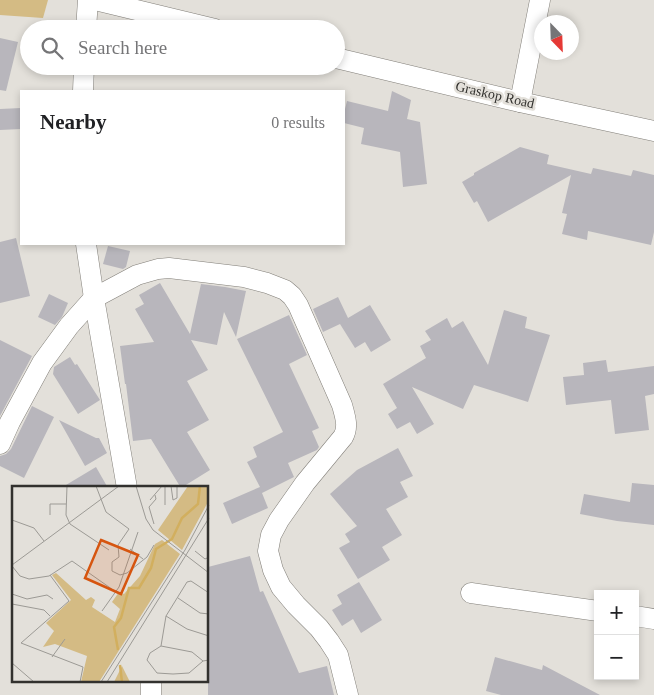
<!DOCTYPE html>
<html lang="en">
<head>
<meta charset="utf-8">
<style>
  :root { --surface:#fff; --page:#f2f2f2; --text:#202124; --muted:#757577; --line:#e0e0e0 }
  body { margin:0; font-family:Georgia,serif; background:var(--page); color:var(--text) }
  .controls { position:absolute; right:15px; bottom:15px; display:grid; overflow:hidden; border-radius:0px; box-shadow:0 2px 8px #0003 }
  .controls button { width:45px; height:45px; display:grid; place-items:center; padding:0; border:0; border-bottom:1px solid var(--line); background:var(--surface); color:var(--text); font:25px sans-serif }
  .compass { position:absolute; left:534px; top:15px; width:45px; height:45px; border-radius:50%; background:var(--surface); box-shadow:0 2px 8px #0003; rotate:157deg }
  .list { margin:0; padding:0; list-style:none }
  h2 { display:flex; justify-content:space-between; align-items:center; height:65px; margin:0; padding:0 20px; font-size:21px }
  h2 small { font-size:16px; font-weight:400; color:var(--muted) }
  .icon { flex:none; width:28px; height:28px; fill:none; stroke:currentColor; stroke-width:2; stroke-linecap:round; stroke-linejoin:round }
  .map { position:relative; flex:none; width:654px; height:695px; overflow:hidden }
  .search { position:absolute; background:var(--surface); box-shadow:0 2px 8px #0003; left:20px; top:20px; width:325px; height:55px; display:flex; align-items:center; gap:12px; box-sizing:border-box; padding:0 18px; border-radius:28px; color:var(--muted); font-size:19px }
  .panel { position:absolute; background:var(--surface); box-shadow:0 2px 8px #0003; left:20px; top:90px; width:325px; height:155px; border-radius:0px }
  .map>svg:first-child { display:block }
</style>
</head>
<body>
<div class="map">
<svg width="654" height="695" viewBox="0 0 654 695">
  <rect width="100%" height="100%" fill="#e3e0da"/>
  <path fill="#d4bb84" d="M0,0H48L43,18L0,15Z"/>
  <g fill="#b8b6bc">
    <path d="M0,38L18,42L6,91L0,90Z"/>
    <path d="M392,91L411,100L407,119L420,122L427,184L403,187L400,152L361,144L364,128L344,123V113L347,101L388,111Z"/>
    <path d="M21,108V129L0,130V109Z"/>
    <path d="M520,147L549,155L547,164L591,174L593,168L631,176L633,170L654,175V232L651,245L588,231L587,240L562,234L567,214L562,213L571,175L488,222L477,201L474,203L462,182L474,175V173Z"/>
    <path d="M16,238L30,296L0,303V242Z"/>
    <path d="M108,246L130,251L126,267L123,269L103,264Z"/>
    <path d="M160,283L190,334L201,284L225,287L246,291L236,337L224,312L217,345L191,340L208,370L187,381L209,420L187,432L210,470L181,488L151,439L133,441L126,384H125L120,346L154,342L135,309L144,304L139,295Z"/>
    <path d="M49,294L68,303L62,317L55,325L38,317Z"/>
    <path d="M338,297L348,318L370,305L391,340L371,352L365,342L355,348L340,324L323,332L313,309Z"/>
    <path d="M504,310L527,317L525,328L550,335L528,402L474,385L463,409L412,387L434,424L417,434L410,422L397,429L388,414L397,408L383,384L426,358L420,346L431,340L425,331L447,318L452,328L463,321L488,365Z"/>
    <path d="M289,315L307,355L289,364L319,428L312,431L319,447L317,450L288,463L294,477L262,493L260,488L268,508L232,524L223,503L260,487L247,462L257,457L253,447L283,432L237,339Z"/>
    <path d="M0,340L32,356L0,416Z"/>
    <path d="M70,357L75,365L77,364L100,400L78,414L53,374L54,367Z"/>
    <path d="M606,360L608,372L654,366V394L645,396L649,430L615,434L611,400L566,405L563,377L584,375L583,363Z"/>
    <path d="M32,406L54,417L24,478L0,466V456L6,454L11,449Z"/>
    <path d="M59,420L96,438H99L107,453L85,466Z"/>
    <path d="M398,448L413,476L400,482L408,497L386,509L402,535L382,547L390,560L358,579L339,548L350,542L345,534L357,526L330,494L357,470Z"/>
    <path d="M96,467L108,488H61Z"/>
    <path d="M632,483L654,485V525L617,521L580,514L584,494L630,502Z"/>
    <path d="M250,556L260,592L263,591L299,673L327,666L334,695H208V567Z"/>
    <path d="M359,582L382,620L361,633L353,619L342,626L332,610L342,604L337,595Z"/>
    <path d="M495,657L542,670L543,665L600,695H501L486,691Z"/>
  </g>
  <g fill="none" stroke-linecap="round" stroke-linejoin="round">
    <g stroke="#827f79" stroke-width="21">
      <g id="minor">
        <path d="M95,0L215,29"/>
        <path d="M86,29L88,0"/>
        <path d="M336,58L520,102L654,131"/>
        <path d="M83,91L84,66"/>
        <path d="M520,102L540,0"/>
        <path d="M86,244L94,298L127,488"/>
        <path d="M0,444L10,422L42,363L69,326L94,298L137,275L158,269L169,268L244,277L267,283L285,290L292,296L298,305L342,405C345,416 349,427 343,437L305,483L279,520L271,535L268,551L273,570L281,587L296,605L319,628L329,641L338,655L348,695"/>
        <path d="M471,593L598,611"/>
        <path d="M635,616L654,619"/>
        <path d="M151,681V695"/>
      </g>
    </g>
    <use href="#minor" stroke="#fff" stroke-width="20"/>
  </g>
  <g text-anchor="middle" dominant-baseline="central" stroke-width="5" stroke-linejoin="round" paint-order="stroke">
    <g font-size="14" fill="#32312e" stroke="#e3e0da">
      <text transform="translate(495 95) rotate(13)">Graskop Road</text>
    </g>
  </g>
  <g transform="translate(12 486)">
    <rect width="196" height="196" fill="#e3e0da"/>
    <path d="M176,0H196V16L170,64L146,44ZM150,54L168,68L87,196H69L75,170L43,158L31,161L42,145L34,137L59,114L40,89L44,87L74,114L79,111L83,114L80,121L103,136L108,123L100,116L107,106L112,108L128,90L143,58ZM110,180L118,196H102Z" fill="#d4bb84"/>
    <path fill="none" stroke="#d2af5e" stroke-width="2.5" d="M106,164L102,141L109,132L117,102H127L139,82L144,63L160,53L170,32L186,18L188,0M108,179L110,196"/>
    <path fill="none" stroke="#9c9a95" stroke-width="1" d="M55,0L54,29L58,38L97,64M84,0L94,26L117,43L106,59L107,71L100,76V85L108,89L115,87L135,71L142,59M124,0L134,33L141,44L197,87M159,0L161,14L165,12V0M138,14L150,0M153,19V0M38,29V18H54M0,34L22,42L32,55M142,38L137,21L144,13L143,9M118,63L131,73M183,65L193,73L197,71M0,79L107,0M0,80L8,90L17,93L37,90L60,75L104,106M38,89L57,115L9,157L71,181L68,196M197,107L179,95L175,96L154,130L149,160L138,167L135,174L145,187L161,188L177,187L191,175L197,174M0,108L15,113L35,109L41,113M166,112L188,127L197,128M0,118L32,124L38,130M90,125L107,101L126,46M154,130L175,143L197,150M149,160L180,166L191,175M40,171L53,153M0,177L22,196M89,196L173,64L197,19M95,196L197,32"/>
    <path fill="#d6550f" fill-opacity="0.15" stroke="#d6550f" stroke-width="2.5" d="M89,54L126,69L109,108L73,92Z"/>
    <rect width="196" height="196" fill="none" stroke="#32312e" stroke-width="2.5"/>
  </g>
</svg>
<div class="controls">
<button>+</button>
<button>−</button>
</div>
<svg class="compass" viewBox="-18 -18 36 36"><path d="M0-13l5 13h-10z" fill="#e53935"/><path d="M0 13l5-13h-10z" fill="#757577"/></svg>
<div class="search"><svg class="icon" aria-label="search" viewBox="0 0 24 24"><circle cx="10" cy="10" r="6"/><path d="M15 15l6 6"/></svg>Search here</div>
<section class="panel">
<h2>Nearby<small>0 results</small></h2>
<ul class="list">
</ul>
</section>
</div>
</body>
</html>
